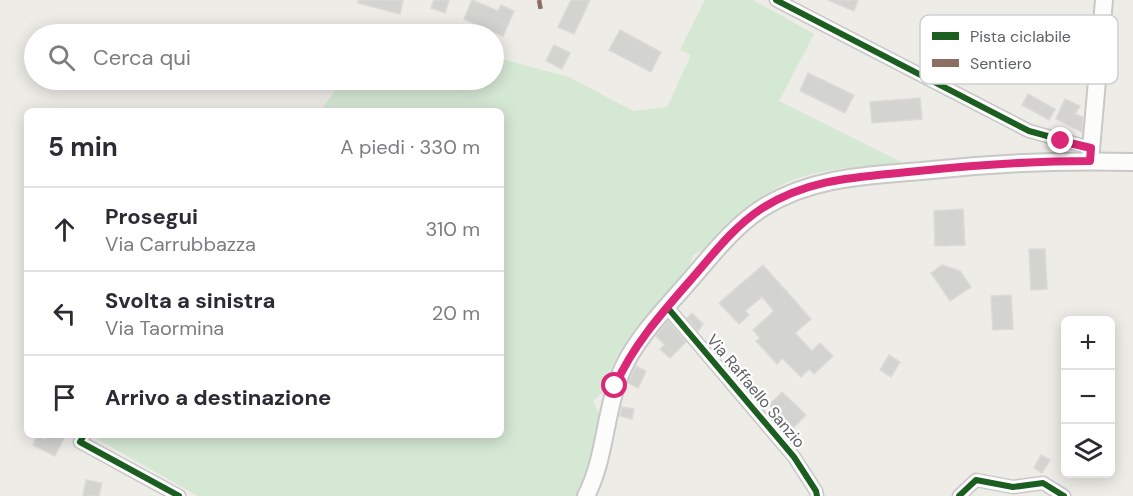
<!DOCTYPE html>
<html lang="it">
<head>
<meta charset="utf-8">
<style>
  :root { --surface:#fff; --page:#f7f7f7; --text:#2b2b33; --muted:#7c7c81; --line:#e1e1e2 }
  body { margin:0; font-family:"DM Sans",sans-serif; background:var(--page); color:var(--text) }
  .controls { position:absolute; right:18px; bottom:18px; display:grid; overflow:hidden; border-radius:9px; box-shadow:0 3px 15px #0003 }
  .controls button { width:54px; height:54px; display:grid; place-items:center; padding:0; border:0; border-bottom:2px solid var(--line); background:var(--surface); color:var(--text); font:30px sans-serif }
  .stop { position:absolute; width:18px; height:18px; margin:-14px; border:4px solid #db2777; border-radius:50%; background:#fff }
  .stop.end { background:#db2777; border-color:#fff; box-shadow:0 2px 6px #0008 }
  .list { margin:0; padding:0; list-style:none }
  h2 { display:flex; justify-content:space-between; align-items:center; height:78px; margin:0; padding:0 24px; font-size:26px }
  h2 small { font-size:20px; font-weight:400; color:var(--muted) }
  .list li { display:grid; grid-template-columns:39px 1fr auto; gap:18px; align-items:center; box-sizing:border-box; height:84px; padding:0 24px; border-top:2px solid var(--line) }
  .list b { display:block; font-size:22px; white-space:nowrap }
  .list p { margin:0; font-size:20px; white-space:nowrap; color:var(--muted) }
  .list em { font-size:20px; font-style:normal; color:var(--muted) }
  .icon { flex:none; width:33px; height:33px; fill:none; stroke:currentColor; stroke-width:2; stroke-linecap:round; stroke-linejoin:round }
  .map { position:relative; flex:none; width:1133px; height:496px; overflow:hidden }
  .search { position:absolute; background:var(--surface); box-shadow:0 3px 15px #0003; left:24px; top:24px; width:480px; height:66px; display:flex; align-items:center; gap:15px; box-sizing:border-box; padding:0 21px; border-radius:33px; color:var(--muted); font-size:22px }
  .panel { position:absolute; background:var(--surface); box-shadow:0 3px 15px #0003; left:24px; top:108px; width:480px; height:330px; border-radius:9px }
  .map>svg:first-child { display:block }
</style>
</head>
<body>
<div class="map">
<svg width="1133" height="496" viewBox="0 0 1133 496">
  <rect width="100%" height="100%" fill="#edece7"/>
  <path fill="#d5e8d4" d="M705,0H753L814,34L779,101L903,163C858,168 803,166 764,196C743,212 716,248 693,255L689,268L617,357L605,381L602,393L593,401L600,416L589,472L576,496H198L90,435H501V111H320L343,80H494V57L569,77L633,111L667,107L691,55L680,50Z"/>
  <g fill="#d3d3d0" stroke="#dcdad6" stroke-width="1.5">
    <path d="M358,0H403L400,14L358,3Z"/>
    <path d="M434,0H449L445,13L431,8Z"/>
    <path d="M472,0L498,11L501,5L514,11L503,36L464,19Z"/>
    <path d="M571,0H590L574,34L558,27Z"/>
    <path d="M828,0H858L854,11Z"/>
    <path d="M620,30L661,52L651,72L609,50Z"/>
    <path d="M554,45L570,53L562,69L546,61Z"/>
    <path d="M808,73L854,95L845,113L800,91Z"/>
    <path d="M1028,94L1055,109L1049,120L1022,105Z"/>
    <path d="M920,98L922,119L872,123L870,102Z"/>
    <path d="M1065,99L1080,106L1075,114L1083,117L1082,132L1056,119Z"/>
    <path d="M963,209L965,245L935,246L934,211Z"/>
    <path d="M1029,249H1045L1047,289L1031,290Z"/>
    <path d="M763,265L811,319L795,333L812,351L820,343L833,356L814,374L809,369L801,377L782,358L777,364L756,341L760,338L753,330L774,311L762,297L745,311L749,315L739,324L719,303Z"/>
    <path d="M942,265L960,271L971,287L950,301L931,273Z"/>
    <path d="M1011,295L1013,329L993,330L991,296Z"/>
    <path d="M692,313L703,324L698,331L687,318Z"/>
    <path d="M668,321L686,342L670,358L660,349L665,345L656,336Z"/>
    <path d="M889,355L900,362L891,377L880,370Z"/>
    <path d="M636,366L646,371L638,388L628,383Z"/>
    <path d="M782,392L806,415L793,428L769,405Z"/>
    <path d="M622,407L634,409L632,419L620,416Z"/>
    <path d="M48,435H57L64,438L55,456L33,445L37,436L46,440Z"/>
    <path d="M1041,455L1050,460L1042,473L1034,468Z"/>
    <path d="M86,480L102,483L99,496H83Z"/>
  </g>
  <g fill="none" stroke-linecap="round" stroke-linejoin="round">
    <g stroke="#c8c8c8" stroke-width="15">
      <g id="street">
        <path d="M776,0L1029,131L1091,148"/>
        <path d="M667,307L794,457L816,491L817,496"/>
        <path d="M84,435L80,442L179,496"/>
        <path d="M959,496L976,480L1013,487L1043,483L1064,496"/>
      </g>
    </g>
    <g stroke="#c8c8c8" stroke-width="20">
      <g id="secondary">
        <path d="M1090,161L1104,0"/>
        <path d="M586,496C607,455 604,408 624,366C638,337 663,311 684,287C709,259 732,227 764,207C813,177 864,176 921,171C992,163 1061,160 1133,162"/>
      </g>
    </g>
    <use href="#street" stroke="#fcfcfb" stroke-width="12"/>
    <use href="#secondary" stroke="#fcfcfb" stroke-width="16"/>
    <path stroke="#8d6e63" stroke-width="4.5" stroke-dasharray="9 4.5" stroke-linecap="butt" d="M539,0L541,11"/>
    <g stroke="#fff" stroke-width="10">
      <g id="cycleway">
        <path d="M776,0L1029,131L1091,148"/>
        <path d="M667,307L794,457L816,491L817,496"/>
        <path d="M84,435L80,442L179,496"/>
        <path d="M959,496L976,480L1013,487L1043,483L1064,496"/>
      </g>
    </g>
    <use href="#cycleway" stroke="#1b5e20" stroke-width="6"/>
  </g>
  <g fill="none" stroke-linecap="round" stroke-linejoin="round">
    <path stroke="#db2777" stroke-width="8" d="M615,386C632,347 660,315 688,283C711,257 732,228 761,209C810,177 862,177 918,171C976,165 1032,161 1090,161L1091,148L1061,141"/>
  </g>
  <g text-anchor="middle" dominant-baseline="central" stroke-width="4.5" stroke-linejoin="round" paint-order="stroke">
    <g font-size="16" fill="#5d6065" stroke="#fff">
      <text transform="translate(756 391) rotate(50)">Via Raffaello Sanzio</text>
    </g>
  </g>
  <rect x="920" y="15" width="198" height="69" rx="9" fill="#fff" stroke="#cecfd1" stroke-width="1.5"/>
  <rect x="932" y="32" width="27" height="8" fill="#1b5e20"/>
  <rect x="932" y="59" width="27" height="8" fill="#8d6e63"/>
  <g font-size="16" fill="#5d6065">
    <text x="970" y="42">Pista ciclabile</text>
    <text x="970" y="69">Sentiero</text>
  </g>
</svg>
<div class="controls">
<button>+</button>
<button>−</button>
<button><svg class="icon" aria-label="layers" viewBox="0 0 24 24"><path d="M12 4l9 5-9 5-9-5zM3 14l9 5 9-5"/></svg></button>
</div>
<div class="stop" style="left:615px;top:386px"></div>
<div class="stop end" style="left:1061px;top:141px"></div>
<div class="search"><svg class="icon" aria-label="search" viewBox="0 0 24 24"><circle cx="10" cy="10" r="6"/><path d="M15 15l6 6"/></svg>Cerca qui</div>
<section class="panel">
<h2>5 min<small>A piedi · 330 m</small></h2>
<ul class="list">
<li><svg class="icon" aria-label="ahead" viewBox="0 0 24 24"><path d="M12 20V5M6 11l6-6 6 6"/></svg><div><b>Prosegui</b><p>Via Carrubbazza</p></div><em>310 m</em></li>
<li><svg class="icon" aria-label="left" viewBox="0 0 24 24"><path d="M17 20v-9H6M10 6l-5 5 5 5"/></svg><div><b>Svolta a sinistra</b><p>Via Taormina</p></div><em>20 m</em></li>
<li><svg class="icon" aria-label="arrive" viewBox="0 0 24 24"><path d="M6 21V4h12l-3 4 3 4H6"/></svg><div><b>Arrivo a destinazione</b></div></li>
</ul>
</section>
</div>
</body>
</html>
